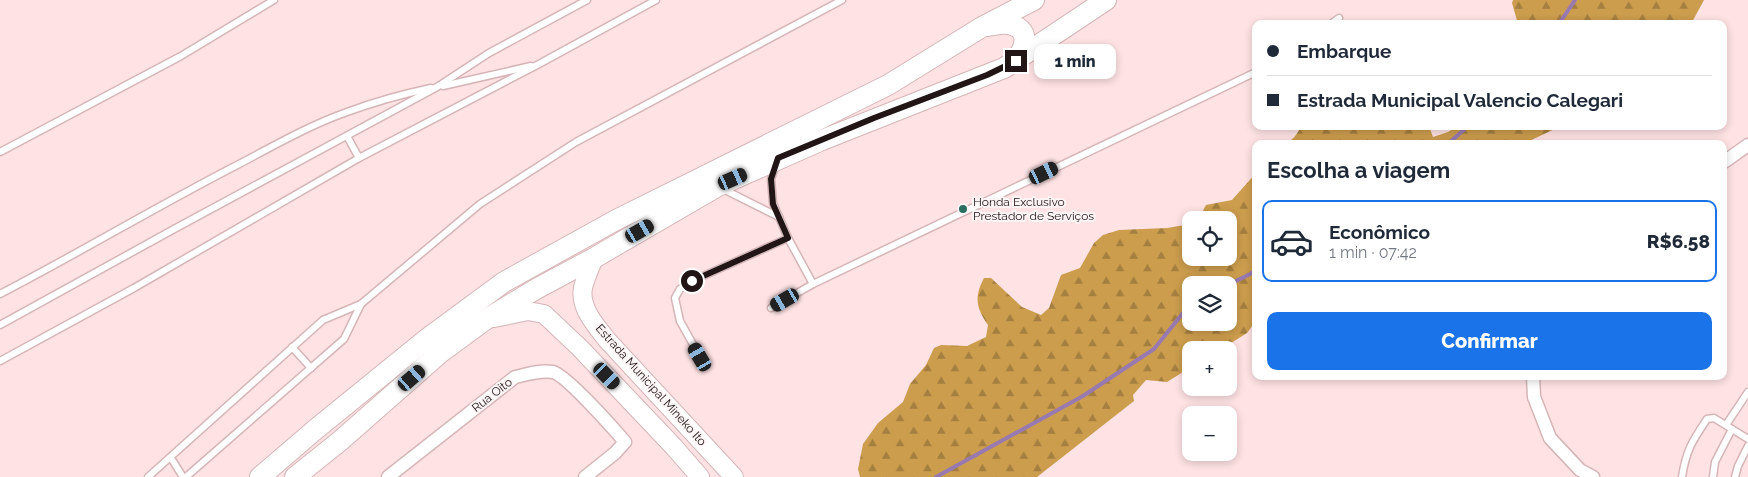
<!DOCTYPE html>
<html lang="pt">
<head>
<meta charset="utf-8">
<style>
  :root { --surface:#fff; --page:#f2f2f3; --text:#1f2937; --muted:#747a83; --line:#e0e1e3; --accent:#1a73e8 }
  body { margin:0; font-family:Raleway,sans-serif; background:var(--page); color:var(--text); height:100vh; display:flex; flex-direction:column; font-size:19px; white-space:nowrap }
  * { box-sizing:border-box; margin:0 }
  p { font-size:16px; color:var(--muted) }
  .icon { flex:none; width:28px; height:28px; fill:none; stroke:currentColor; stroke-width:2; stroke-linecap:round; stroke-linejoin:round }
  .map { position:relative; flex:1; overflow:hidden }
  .side { position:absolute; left:1252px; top:140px; width:475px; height:240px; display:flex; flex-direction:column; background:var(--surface); border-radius:10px; box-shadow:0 2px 8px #0003 }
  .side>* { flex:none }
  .top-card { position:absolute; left:1252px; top:20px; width:475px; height:110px; border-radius:10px; box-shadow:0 2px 8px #0003; display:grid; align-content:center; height:110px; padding:0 15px; background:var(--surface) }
  .controls { position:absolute; left:1182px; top:211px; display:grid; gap:10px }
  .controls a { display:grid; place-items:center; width:55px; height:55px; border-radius:10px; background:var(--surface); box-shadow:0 2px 8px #0003; font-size:25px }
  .end { position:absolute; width:22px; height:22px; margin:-11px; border:6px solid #211516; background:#fff; box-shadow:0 0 0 2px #fff }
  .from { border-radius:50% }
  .bubble { position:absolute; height:35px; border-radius:10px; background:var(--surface); box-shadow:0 2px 8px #0003; font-size:16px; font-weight:800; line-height:35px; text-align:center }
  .car { position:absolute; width:15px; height:30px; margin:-15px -8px; border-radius:6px; box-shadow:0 0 4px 1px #0007; background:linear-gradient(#222 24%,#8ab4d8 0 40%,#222 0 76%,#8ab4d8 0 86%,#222 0) }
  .top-card b { display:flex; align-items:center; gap:18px; height:48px; font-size:19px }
  .top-card b+b { border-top:1px solid var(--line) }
  .top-card i { width:12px; height:12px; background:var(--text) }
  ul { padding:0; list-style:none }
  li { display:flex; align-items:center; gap:15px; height:82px; margin:0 10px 8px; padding:0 5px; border:2px solid transparent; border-radius:10px }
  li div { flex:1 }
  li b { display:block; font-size:19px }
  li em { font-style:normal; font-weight:800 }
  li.selected { border-color:var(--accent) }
  li>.icon { width:45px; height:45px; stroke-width:1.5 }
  h2 { padding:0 15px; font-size:22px; line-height:60px }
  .primary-button { display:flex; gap:10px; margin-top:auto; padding:10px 15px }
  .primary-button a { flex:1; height:58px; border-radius:10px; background:var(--accent); color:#fff; font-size:20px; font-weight:800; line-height:58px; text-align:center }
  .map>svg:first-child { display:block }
  .forest { fill:url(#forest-firs); fill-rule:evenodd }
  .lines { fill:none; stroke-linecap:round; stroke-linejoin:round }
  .stream { stroke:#987ab0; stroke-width:4 }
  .lane-casing { stroke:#d6b5b7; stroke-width:9 }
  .street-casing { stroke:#d6b5b7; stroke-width:15 }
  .secondary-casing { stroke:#d6b5b7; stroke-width:20 }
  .primary-casing { stroke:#d6b5b7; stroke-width:22 }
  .lane { stroke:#fff; stroke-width:6 }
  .street { stroke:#fff; stroke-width:12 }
  .secondary { stroke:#fff; stroke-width:18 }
  .primary { stroke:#fff; stroke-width:20 }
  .route { stroke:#211516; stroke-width:6 }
  .poi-dot { fill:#296e61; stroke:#fcf5f6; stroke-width:2 }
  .labels { text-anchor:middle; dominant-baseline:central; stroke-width:4; stroke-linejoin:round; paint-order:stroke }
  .poi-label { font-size:12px; fill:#211516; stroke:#fcf5f6; text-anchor:start }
  .street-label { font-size:12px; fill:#211516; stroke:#fcf5f6 }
</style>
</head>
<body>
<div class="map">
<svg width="1748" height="477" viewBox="0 0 1748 477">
  <defs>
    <pattern id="forest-firs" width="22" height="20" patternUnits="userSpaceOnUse" patternTransform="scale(1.25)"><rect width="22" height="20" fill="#cc9d4d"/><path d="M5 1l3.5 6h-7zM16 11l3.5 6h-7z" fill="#a57f3f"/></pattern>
  </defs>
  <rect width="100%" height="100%" fill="#fee2e4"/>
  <g class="forest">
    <path d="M1513 0H1704L1691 24H1518L1512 3Z"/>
    <path d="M1301 126H1429L1433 137 1448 132 1458 126H1561L1523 144H1284C1293 140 1297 135 1301 126Z"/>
    <path d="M1256 173V321L1247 333 1220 350H1191V367L1167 382 1146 380 1133 395 1134 401 1037 477H860L858 469 863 444 878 423 903 402 910 384 926 365 934 348 941 345 967 346 986 337 988 325C976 308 974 297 984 278H991L1022 307 1041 315 1049 308 1061 275 1080 268 1094 243 1103 235 1119 230 1167 228 1191 224V258H1229V220H1198L1206 205 1232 200ZM1191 285H1229V322H1191Z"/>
  </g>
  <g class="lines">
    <g class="stream">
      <path d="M1559 24 1575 0"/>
      <path d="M1448 144 1468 126"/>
      <path d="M1228 285 1256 271"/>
      <path d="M936 477 1083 396 1154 349 1191 303"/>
    </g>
    <defs>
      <g id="lane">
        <path d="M1331 24 1339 18"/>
        <path d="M443 86 531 66"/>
        <path d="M347 136 359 158"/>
        <path d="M0 152 181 56 274 0"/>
        <path d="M776 164 771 179 773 203 788 238 813 284"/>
        <path d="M723 189 779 217"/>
        <path d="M0 294C81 252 159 205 241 163 275 145 310 125 347 112 374 102 403 94 431 88"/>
        <path d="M771 308 813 284 1256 72"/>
        <path d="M0 325 176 228 437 87 489 53 587 0"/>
        <path d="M292 347 311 368"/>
        <path d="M700 357 680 321 675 298 680 289 692 281 788 238"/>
        <path d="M0 361 134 288 359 158 539 64 656 0"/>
        <path d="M1726 425 1748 392"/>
        <path d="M171 458 183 477"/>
        <path d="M148 477 323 320 361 304 480 204 576 142 842 0"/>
        <path d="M186 477 344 339 361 304"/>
        <path d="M1682 477C1686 450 1693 440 1707 419L1714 418 1748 439"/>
        <path d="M1713 477 1715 462 1732 429"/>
        <path d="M1735 477 1738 466 1748 446"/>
      </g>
      <g id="street">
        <path d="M1724 162 1748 145"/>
        <path d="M1533 376 1534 397 1550 438 1580 470 1593 477"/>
        <path d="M388 477 515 377C528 374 540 370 553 372 566 375 614 429 625 442L615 453 585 477"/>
      </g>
      <g id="secondary">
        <path d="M594 258C590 268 585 278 583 288 579 308 597 327 608 341L734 477"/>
        <path d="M494 318 528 311 544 314 580 348 674 447 700 477"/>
      </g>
      <g id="primary">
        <path d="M987 26C994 25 1001 23 1008 24 1031 28 1027 48 1014 61"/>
        <path d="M260 477 316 429 428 338 504 282 616 220 888 85 982 27 1034 0"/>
        <path d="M295 477 340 441 440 353 485 320 536 289 594 258 718 186 822 140 1004 68 1106 0"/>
      </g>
    </defs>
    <use href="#lane" class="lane-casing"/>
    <use href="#street" class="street-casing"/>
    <use href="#secondary" class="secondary-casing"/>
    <use href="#primary" class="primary-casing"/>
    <use href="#lane" class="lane"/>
    <use href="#street" class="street"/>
    <use href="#secondary" class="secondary"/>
    <use href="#primary" class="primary"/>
  </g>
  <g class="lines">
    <path class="route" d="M692 281 788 238 773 204 771 179 778 158 874 118 987 75 1016 61"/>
  </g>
  <circle class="poi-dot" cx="963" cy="209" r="5"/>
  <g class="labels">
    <g class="poi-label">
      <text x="973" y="202">Honda Exclusivo<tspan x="973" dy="14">Prestador de Serviços</tspan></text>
    </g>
    <g class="street-label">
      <text transform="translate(651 385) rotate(48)">Estrada Municipal Mineko Ito</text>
      <text transform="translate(492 395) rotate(-38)">Rua Oito</text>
    </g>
  </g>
</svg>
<div class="controls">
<a><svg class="icon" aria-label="locate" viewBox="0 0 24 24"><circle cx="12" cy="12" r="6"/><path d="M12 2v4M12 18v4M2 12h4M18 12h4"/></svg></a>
<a><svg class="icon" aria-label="layers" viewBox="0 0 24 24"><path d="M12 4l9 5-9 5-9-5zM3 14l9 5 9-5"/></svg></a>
<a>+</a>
<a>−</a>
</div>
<i class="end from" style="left:692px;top:281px"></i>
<i class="end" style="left:1016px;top:61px"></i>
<div class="bubble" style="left:1034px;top:44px;width:82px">1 min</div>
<i class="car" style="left:1044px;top:173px;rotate:64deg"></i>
<i class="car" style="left:733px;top:179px;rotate:66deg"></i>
<i class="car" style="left:640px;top:231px;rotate:60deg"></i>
<i class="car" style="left:785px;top:300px;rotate:240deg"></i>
<i class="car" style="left:700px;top:357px;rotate:330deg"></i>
<i class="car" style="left:607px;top:376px;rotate:136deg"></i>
<i class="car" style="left:412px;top:378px;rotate:49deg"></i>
<div class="top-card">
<b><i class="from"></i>Embarque</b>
<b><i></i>Estrada Municipal Valencio Calegari</b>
</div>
<section class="side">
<h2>Escolha a viagem</h2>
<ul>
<li class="selected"><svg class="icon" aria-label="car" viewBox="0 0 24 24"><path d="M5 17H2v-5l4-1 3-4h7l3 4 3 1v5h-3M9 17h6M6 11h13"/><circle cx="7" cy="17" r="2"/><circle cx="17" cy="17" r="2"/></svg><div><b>Econômico</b><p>1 min · 07:42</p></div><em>R$6.58</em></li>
</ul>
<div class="primary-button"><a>Confirmar</a></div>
</section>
</div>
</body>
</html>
